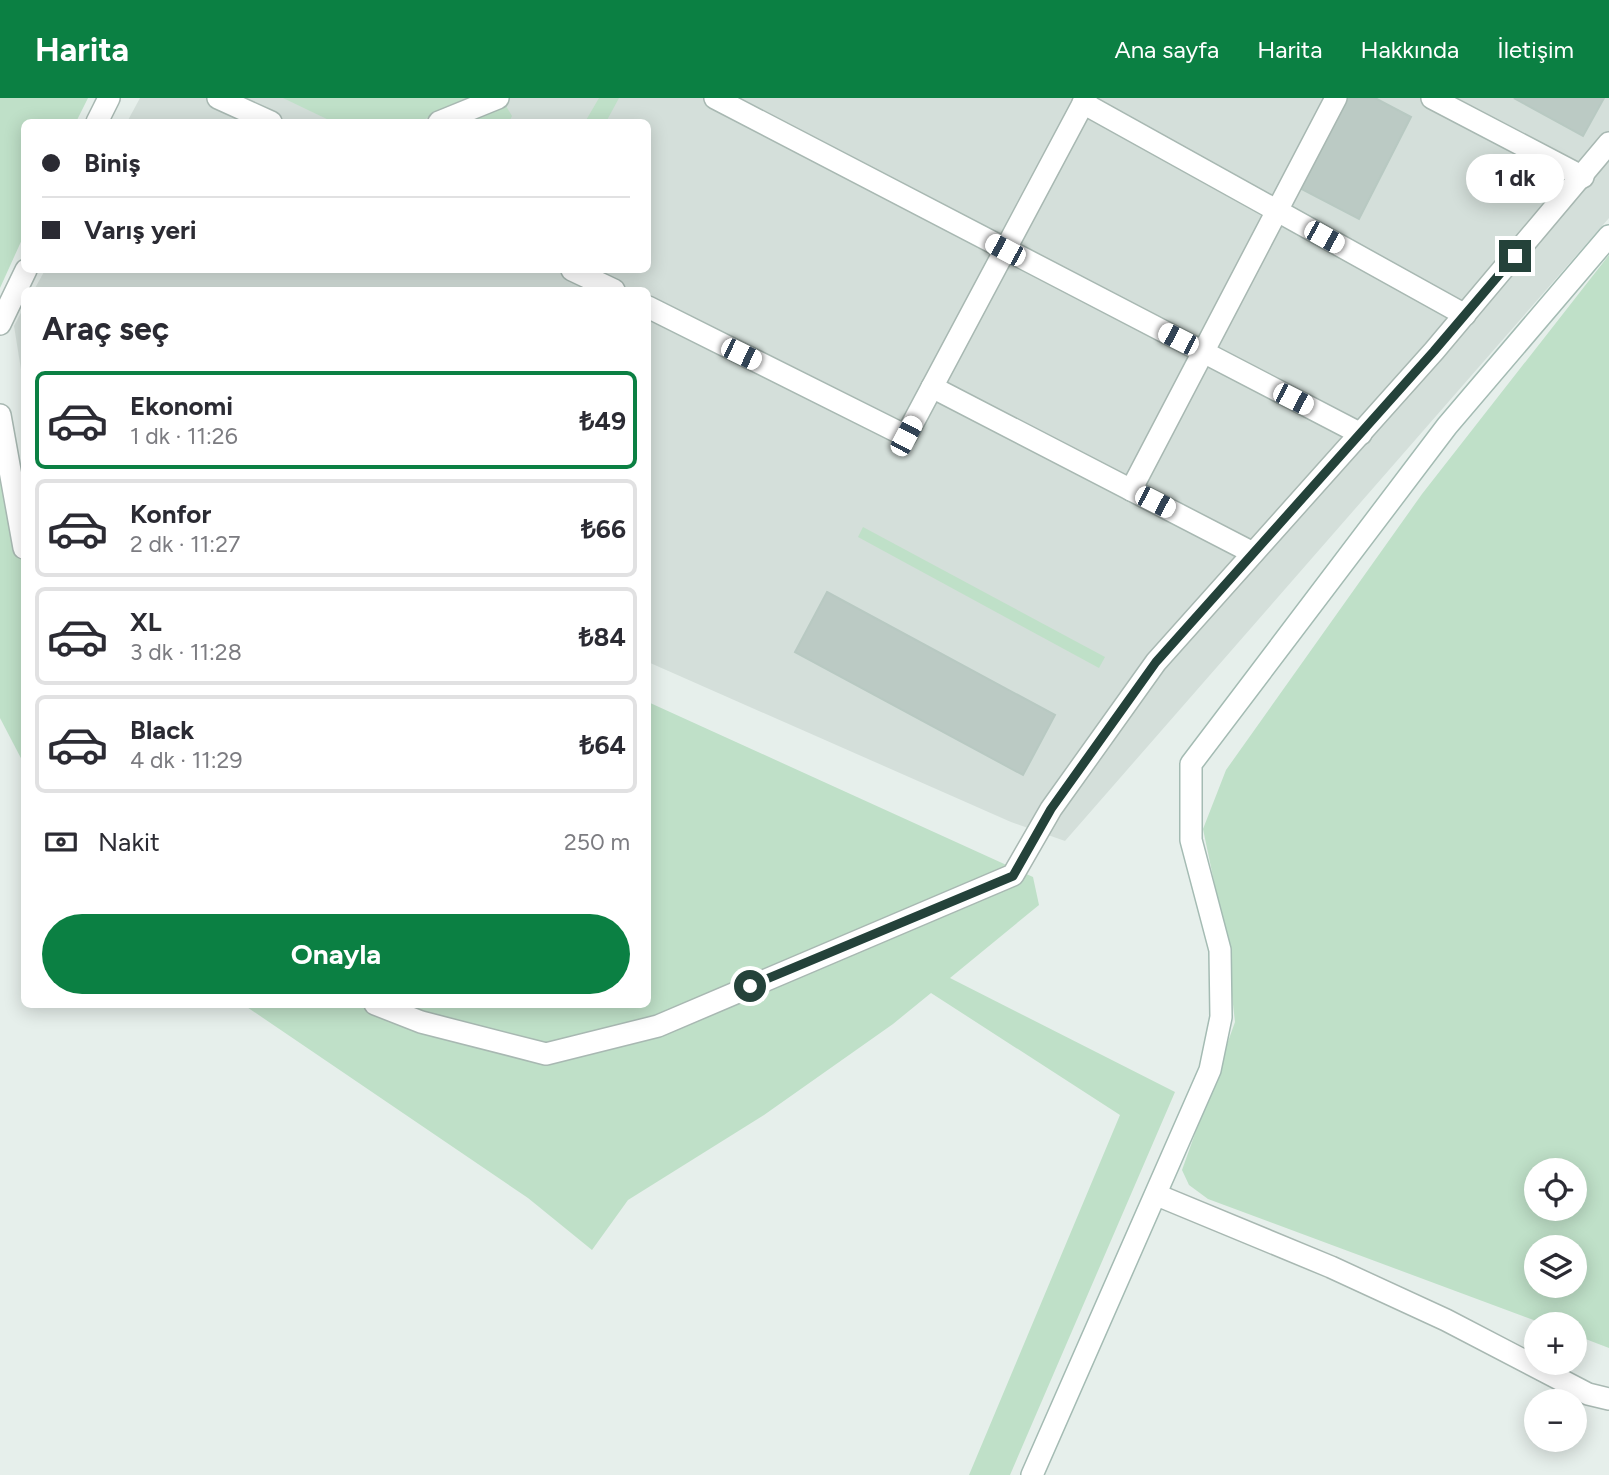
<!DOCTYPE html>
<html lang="tr">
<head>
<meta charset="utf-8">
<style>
  :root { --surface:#fff; --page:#f7f7f7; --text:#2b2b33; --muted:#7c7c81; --line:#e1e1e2; --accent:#0b8043 }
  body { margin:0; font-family:Figtree,sans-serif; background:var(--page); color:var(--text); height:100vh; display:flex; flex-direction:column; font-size:26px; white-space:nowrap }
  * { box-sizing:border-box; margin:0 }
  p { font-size:23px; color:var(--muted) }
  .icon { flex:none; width:38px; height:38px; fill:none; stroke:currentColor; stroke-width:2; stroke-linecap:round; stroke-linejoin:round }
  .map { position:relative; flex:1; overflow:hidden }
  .details { position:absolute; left:21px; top:189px; width:630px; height:721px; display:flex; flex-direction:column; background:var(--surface); border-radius:10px; box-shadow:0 4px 18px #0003 }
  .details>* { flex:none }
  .guide { position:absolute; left:21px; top:21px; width:630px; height:154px; border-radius:10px; box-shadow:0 4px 18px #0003; display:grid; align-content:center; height:154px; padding:0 21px; background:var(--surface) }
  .fabs { position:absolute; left:1524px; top:1060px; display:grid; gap:14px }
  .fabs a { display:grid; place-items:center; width:63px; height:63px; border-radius:50%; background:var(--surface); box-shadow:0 4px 18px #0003; font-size:35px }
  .end { position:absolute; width:32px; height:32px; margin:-16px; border:9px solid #24423a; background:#fff; box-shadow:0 0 0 4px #fff }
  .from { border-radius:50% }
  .bubble { position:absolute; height:49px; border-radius:24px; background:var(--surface); box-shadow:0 4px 18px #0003; font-size:23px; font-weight:700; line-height:49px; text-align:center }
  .car { position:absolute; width:21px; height:42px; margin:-21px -10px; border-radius:9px; box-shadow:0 0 5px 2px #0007; background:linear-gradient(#fff 24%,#345 0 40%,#fff 0 76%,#345 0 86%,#fff 0) }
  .guide b { display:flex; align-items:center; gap:24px; height:66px; font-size:26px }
  .guide b+b { border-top:2px solid var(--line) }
  .guide i { width:18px; height:18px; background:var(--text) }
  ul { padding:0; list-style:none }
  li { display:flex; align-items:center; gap:21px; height:98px; margin:0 14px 10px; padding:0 7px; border:4px solid var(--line); border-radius:10px }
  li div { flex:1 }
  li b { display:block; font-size:26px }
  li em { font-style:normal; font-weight:700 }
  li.active { border-color:var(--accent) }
  li>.icon { width:63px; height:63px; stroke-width:1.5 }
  h2 { padding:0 21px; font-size:32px; line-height:84px }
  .pay { display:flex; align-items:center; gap:18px; height:77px; padding:0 21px; font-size:26px }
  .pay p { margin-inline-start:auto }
  .cta { display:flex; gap:14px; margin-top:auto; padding:14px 21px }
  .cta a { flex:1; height:80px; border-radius:42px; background:var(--accent); color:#fff; font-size:28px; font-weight:700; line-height:80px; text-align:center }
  header { display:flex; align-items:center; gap:42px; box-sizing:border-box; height:98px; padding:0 35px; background:var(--accent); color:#fff }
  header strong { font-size:33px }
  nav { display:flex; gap:38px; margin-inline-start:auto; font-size:24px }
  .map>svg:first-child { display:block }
  .built { fill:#d4dfda }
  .green { fill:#bfe0c8; fill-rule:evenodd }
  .building { fill:#bbcac4; stroke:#b8c9c2; stroke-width:2 }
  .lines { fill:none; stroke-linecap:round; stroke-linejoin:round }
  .street-casing { stroke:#a8b8b2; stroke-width:24 }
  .secondary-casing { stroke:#a4bbb3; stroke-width:24 }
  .street { stroke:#fff; stroke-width:21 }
  .secondary { stroke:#fff; stroke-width:21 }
  .route { stroke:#24423a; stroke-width:9 }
</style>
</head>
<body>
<header>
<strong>Harita</strong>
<nav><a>Ana sayfa</a><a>Harita</a><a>Hakkında</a><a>İletişim</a></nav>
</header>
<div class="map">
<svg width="1609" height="1377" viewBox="0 0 1609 1377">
  <rect width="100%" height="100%" fill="#e6efeb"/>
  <g class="built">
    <path d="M140 0H1609V120L1065 743 1011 724 648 564V192H34L45 172H648V24H127Z"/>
    <path d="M24 209V290L14 228Z"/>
  </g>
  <g class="green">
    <path d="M0 0H88L76 24H24V137L0 190Z"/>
    <path d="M283 0H474L418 24H333Z"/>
    <path d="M599 0H619L606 24H585Z"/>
    <path d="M506 8 512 18 509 24H467Z"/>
    <path d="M1609 157V1250L1575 1237V1227H1547L1208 1101 1189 1087 1182 1072 1235 924 1225 836 1203 731 1226 672 1422 396ZM1536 1073H1575V1111H1536ZM1536 1150H1575V1188H1536Z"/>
    <path d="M0 334 24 407V666L0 620Z"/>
    <path d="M863 429 1105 559 1099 570 858 439Z"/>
    <path d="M648 604 1033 779 1039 807 950 880 1175 994 1010 1377H969L1120 1017 931 895 893 926 764 1017 628 1102 592 1152 528 1100 244 907 648 906Z"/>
  </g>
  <g class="building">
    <path d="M1342 0H1375L1411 19 1359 121 1296 88Z"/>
    <path d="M1514 0H1604L1583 38Z"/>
    <path d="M827 494 1055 617 1023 677 795 554Z"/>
  </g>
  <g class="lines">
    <defs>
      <g id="street">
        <path d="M218 0 271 24"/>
        <path d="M715 0 1361 336"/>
        <path d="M1432 0 1583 79"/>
        <path d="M1083 5 1465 217"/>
        <path d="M97 24 109 0"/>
        <path d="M439 24 498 0"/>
        <path d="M572 172 614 192"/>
        <path d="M648 209 906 338 1086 0"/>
        <path d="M0 226 26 172"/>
        <path d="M932 289 1253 455"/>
        <path d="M0 317 24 450"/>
        <path d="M1131 392 1336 0"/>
        <path d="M375 906 421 924 546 956 658 928 1013 777 1051 711 1156 564 1434 253 1609 45"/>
        <path d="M1157 1097 1331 1169 1446 1222 1588 1296 1609 1301"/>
      </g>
      <path id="secondary" d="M1032 1377 1210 972 1221 919 1220 852 1191 742V666L1447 328 1609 138"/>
    </defs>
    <use href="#street" class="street-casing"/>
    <use href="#secondary" class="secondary-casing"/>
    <use href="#street" class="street"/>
    <use href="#secondary" class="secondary"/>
  </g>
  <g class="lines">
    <path class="route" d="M750 888 1013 778 1051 711 1156 564 1434 253 1515 158"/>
  </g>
</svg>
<div class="fabs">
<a><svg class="icon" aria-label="locate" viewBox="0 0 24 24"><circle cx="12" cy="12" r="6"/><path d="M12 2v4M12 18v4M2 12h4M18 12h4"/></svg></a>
<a><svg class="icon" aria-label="layers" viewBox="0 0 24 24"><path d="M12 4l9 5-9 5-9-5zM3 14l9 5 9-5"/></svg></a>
<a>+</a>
<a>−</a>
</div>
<i class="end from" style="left:750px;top:888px"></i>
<i class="end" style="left:1515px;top:158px"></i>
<div class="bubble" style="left:1466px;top:56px;width:98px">1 dk</div>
<i class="car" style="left:1324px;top:139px;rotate:119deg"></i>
<i class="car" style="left:1005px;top:152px;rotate:298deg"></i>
<i class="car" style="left:1178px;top:241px;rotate:297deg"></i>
<i class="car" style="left:741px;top:256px;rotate:116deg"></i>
<i class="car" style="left:1293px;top:301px;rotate:117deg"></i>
<i class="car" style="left:906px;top:338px;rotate:28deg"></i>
<i class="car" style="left:1155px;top:404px;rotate:117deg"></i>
<div class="guide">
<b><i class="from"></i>Biniş</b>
<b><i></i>Varış yeri</b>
</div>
<section class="details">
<h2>Araç seç</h2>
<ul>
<li class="active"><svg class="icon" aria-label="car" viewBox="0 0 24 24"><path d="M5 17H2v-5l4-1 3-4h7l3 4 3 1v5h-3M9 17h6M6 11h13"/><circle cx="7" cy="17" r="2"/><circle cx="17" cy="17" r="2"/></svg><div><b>Ekonomi</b><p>1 dk · 11:26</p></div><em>₺49</em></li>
<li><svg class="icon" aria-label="car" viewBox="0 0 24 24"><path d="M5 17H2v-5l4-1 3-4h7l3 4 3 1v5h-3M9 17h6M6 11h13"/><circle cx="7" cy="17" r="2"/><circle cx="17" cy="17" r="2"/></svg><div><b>Konfor</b><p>2 dk · 11:27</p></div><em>₺66</em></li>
<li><svg class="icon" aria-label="car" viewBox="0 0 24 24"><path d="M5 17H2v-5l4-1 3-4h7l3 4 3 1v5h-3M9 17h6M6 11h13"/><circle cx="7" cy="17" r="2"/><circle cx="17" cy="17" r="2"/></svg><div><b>XL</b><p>3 dk · 11:28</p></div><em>₺84</em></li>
<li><svg class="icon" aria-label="car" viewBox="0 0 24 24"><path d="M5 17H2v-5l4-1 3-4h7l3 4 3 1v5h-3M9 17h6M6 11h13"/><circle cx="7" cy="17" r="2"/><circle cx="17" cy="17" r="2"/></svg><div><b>Black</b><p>4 dk · 11:29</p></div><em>₺64</em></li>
</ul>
<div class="pay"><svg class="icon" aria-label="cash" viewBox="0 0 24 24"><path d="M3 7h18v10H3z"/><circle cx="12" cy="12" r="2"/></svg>Nakit<p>250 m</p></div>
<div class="cta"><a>Onayla</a></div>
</section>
</div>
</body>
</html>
